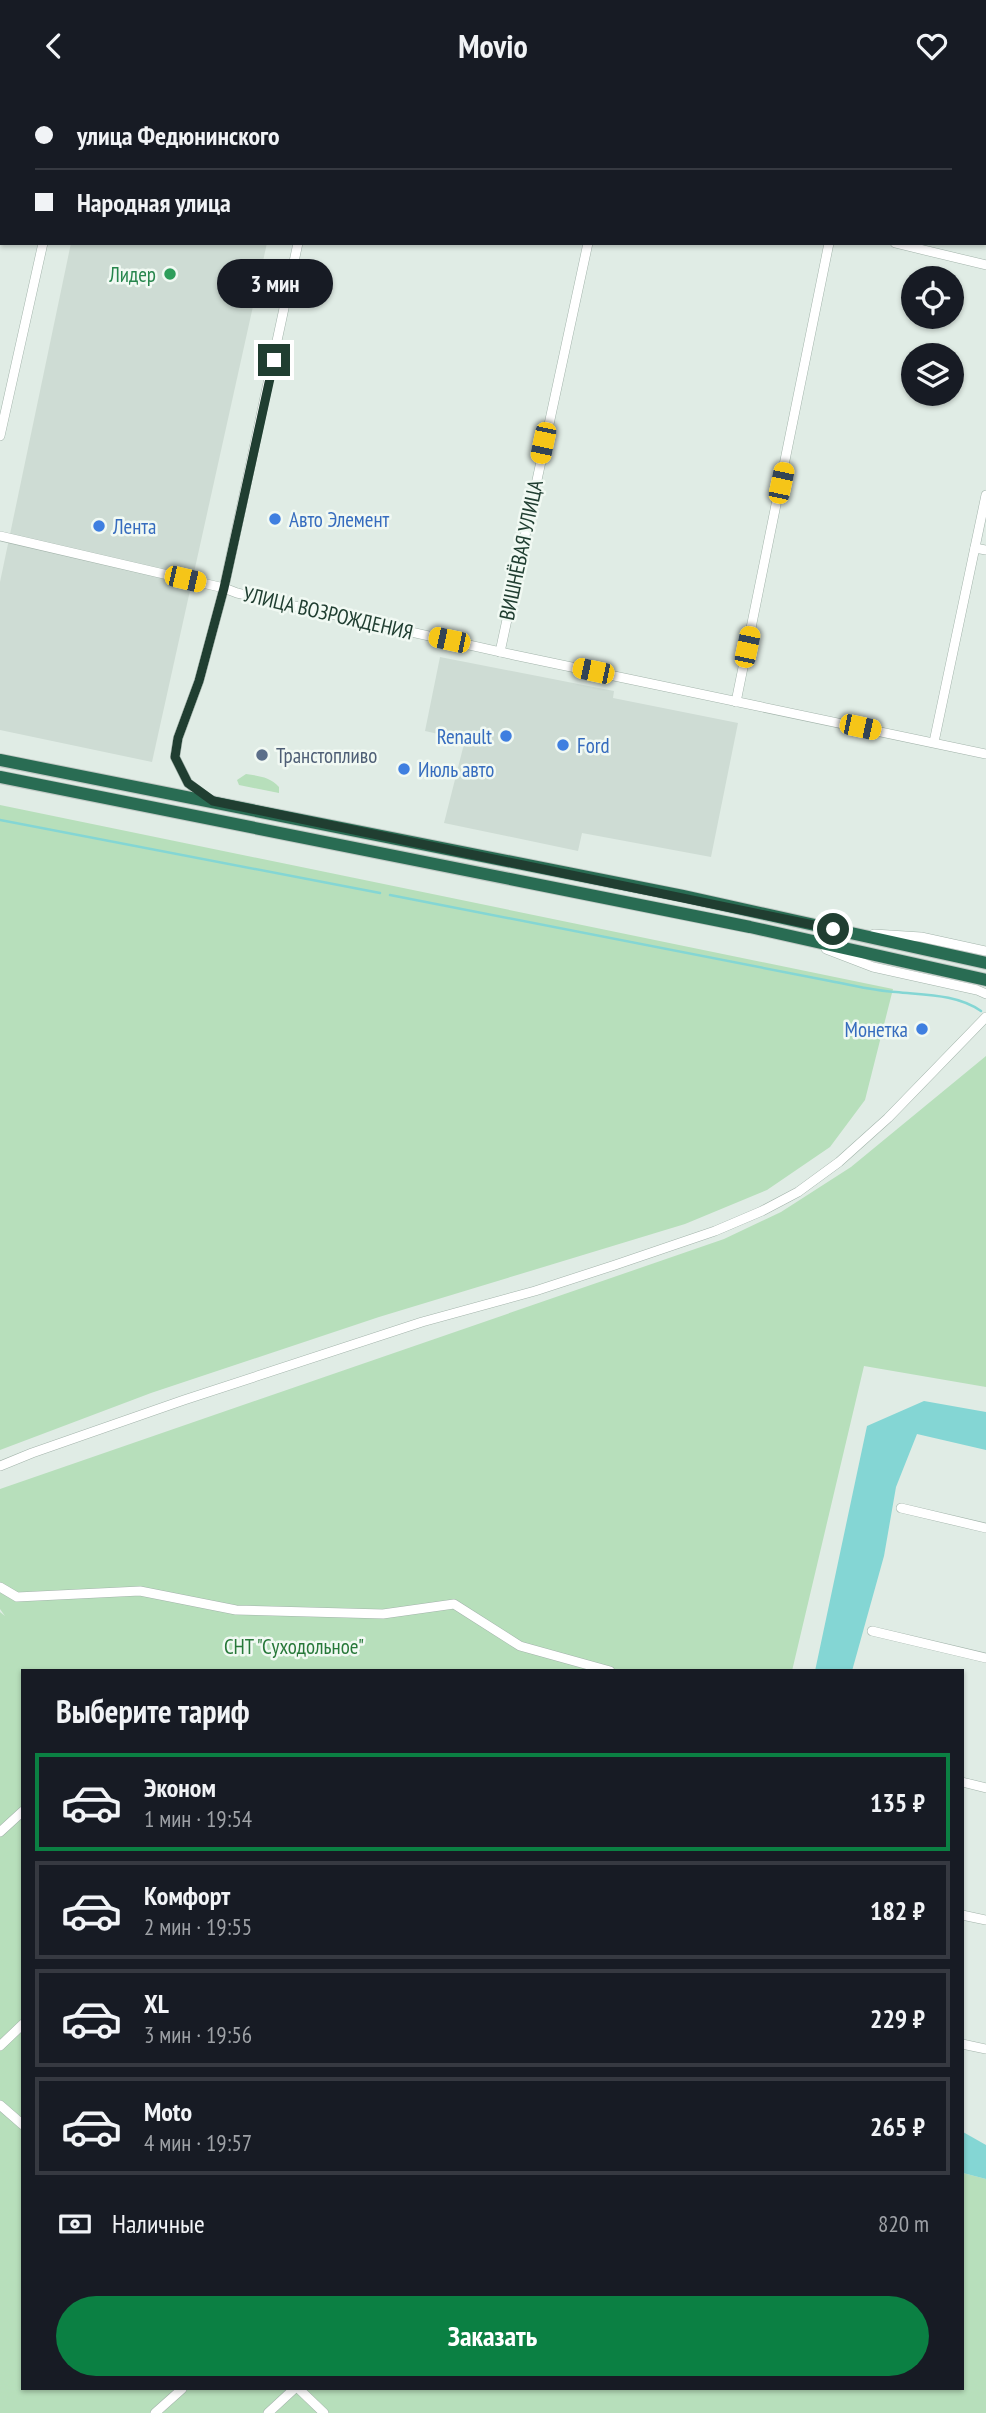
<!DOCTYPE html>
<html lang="ru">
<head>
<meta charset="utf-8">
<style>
  :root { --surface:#171b24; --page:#242831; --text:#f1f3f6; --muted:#9ea1a6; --line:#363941; --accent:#0b8043 }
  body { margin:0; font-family:"PT Sans Narrow",sans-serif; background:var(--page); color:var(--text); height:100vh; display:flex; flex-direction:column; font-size:26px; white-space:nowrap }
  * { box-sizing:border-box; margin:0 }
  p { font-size:23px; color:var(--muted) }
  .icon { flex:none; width:38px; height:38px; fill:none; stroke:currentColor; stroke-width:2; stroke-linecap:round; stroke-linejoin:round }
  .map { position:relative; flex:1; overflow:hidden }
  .details { position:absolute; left:21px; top:1578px; width:943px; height:721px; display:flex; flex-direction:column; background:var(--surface); border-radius:0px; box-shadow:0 2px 5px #0004 }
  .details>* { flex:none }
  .banner { position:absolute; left:0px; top:0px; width:987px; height:154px; box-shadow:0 2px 5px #0004; display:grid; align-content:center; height:154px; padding:0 35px; background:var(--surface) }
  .fabs { position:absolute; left:901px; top:175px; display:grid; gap:14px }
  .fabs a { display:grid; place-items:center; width:63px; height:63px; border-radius:50%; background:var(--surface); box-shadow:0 2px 5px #0004; font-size:35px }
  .end { position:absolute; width:32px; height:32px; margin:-16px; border:9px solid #203e31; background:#fff; box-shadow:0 0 0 4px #fff }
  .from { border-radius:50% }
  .bubble { position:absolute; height:49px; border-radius:24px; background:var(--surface); box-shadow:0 2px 5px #0004; font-size:23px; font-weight:700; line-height:49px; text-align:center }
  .car { position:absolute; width:21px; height:42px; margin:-21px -10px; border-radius:9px; box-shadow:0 0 5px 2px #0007; background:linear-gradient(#f5c518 24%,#345 0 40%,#f5c518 0 76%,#345 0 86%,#f5c518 0) }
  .banner b { display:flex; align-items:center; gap:24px; height:66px; font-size:26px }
  .banner b+b { border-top:2px solid var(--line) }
  .banner i { width:18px; height:18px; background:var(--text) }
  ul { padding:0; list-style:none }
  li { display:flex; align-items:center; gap:21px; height:98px; margin:0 14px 10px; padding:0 21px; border:4px solid var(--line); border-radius:0px }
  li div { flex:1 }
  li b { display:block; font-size:26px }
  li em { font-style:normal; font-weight:700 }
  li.active { border-color:var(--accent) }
  li>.icon { width:63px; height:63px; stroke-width:1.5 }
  h2 { padding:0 35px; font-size:32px; line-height:84px }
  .pay { display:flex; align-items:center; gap:18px; height:77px; padding:0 35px; font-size:26px }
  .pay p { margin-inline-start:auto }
  .cta { display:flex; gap:14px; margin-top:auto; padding:14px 35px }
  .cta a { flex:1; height:80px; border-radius:42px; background:var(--accent); color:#fff; font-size:28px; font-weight:700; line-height:80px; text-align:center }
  header { display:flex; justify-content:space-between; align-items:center; height:91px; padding:0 35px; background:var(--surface); font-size:32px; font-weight:700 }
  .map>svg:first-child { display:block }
  .built { fill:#cedcd4 }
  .green { fill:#b7dfbb }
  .water { fill:#84d6d4 }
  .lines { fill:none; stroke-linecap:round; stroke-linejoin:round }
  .stream { stroke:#84d6d4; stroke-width:2.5 }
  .minor-casing { stroke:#a3b4ab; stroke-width:10 }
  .highway-casing { stroke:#c1c9c5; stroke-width:14 }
  .minor { stroke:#fff; stroke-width:9 }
  .highway { stroke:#296c53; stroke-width:12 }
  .route { stroke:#203e31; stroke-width:9 }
  .leisure-dot { fill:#2e9e5b; stroke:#f1f9f3; stroke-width:2.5 }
  .shop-dot { fill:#3f7fe0; stroke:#f1f9f3; stroke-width:2.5 }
  .service-dot { fill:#5c6f8a; stroke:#f1f9f3; stroke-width:2.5 }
  .labels { text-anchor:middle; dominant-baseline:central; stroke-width:5; stroke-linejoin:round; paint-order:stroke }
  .leisure-label { font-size:21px; fill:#27864d; stroke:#f1f9f3; text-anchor:end }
  .shop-label { font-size:21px; fill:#366cbe; stroke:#f1f9f3; text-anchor:start }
  .street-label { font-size:21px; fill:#203e31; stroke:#f1f9f3 }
  .service-label { font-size:21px; fill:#4e5e75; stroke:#f1f9f3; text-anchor:start }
  .park-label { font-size:21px; fill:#277839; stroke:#f1f9f3 }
</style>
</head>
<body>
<header><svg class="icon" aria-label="back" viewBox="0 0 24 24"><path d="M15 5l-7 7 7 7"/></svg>Movio<svg class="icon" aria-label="heart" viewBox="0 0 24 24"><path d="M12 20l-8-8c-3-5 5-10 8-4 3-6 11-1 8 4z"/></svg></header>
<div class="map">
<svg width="986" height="2322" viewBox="0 0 986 2322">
  <rect width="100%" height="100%" fill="#e0ece5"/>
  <g class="built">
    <path d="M71 152H267L152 671 0 639V491Z"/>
    <path d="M440 566 614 600 613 607 738 632 711 766 582 742 578 760 444 732 465 649 425 640Z"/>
  </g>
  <g class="green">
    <path d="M625 0H986V8L985 2H624Z"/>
    <path d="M246 683C259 685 270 686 279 696V702L239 694 237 689Z"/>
    <path d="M0 714 893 898 865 1009 830 1056 767 1099 685 1133 379 1226 151 1302 0 1359Z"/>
    <path d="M986 965V1296L864 1275 792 1580H23V2298H962L963 2082 986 2088V2322H0V1521L5 1525 0 1518V1398L724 1148 781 1121 851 1076Z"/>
  </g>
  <g class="water">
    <path d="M924 1310 986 1321V1359L917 1343 896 1396 884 1465 852 1580H815L867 1335Z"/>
    <path d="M963 2041 986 2054V2088L963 2082Z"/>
  </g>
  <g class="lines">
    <g class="stream">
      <path d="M758 2 759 0"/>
      <path d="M0 729 380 802"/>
      <path d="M390 804 830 890C852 894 874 900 896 901 924 904 957 903 981 920"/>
    </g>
    <defs>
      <g id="minor">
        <path d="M76 2V0"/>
        <path d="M331 2 332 0"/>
        <path d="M620 2V0"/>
        <path d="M985 12 986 11"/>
        <path d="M985 119H986"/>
        <path d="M895 152 986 174"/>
        <path d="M0 345 43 152"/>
        <path d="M0 445 224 497 237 502 514 564 986 663"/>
        <path d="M975 457 986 459"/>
        <path d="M500 561 588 152"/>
        <path d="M736 611 829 152"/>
        <path d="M934 651 986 404"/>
        <path d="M210 709 188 692 175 666 178 647 199 590 224 497 298 152"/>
        <path d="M874 843 921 846 986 860"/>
        <path d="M826 858 873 876 977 899 986 903"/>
        <path d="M0 1375 32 1362 184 1309 422 1231 535 1200 615 1174 715 1140 762 1120 798 1101 839 1071 888 1027 986 926"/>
        <path d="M901 1417 986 1437"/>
        <path d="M0 1496 17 1506 140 1500 236 1519 383 1523 454 1513 520 1555 610 1580"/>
        <path d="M872 1540 986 1567"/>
        <path d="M962 1691 986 1697"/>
        <path d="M0 1741 23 1720"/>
        <path d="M962 1824 986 1829"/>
        <path d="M962 1953 986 1958"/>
        <path d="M0 1955 23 1933"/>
        <path d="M0 2014 23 2034"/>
        <path d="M299 2298 324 2322"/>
        <path d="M155 2322 182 2298"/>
        <path d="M268 2322 294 2298"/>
      </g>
      <g id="highway">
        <path d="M0 669 683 805 986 872"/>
        <path d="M0 686 750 836 986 889"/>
      </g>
    </defs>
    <use href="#minor" class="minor-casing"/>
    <use href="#highway" class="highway-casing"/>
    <use href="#minor" class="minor"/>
    <use href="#highway" class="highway"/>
  </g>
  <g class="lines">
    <path class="route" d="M274 269 224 497 199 590 178 647 175 666 188 692 213 710 833 838"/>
  </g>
  <circle class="leisure-dot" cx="170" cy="183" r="7"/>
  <g class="shop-dot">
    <circle cx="275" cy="428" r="7"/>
    <circle cx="99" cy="435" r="7"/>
    <circle cx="506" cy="645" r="7"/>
    <circle cx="563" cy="654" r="7"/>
    <circle cx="404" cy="678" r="7"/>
    <circle cx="922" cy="938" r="7"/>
  </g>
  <circle class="service-dot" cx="262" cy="664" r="7"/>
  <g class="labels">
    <g class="leisure-label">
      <text x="156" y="183">Лидер</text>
    </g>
    <g class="shop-label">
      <text x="289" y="428">Авто Элемент</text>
      <text x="113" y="435">Лента</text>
      <text x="492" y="645" text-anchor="end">Renault</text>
      <text x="577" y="654">Ford</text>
      <text x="418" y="678">Июль авто</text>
      <text x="908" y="938" text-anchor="end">Монетка</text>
    </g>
    <g class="street-label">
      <text transform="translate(521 459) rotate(-78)">ВИШНЁВАЯ УЛИЦА</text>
      <text transform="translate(328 522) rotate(13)">УЛИЦА ВОЗРОЖДЕНИЯ</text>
    </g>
    <g class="service-label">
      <text x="276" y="664">Транстопливо</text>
    </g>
    <g class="park-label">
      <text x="294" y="1555">СНТ "Суходольное"</text>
    </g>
  </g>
</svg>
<div class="fabs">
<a><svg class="icon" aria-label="locate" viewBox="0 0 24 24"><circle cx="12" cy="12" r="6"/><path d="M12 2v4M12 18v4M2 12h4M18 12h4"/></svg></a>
<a><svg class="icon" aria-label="layers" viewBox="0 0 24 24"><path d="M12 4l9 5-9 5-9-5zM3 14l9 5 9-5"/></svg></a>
</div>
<i class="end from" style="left:833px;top:838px"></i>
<i class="end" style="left:274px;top:269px"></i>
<div class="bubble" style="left:217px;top:168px;width:116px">3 мин</div>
<i class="car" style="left:543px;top:352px;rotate:192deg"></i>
<i class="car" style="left:781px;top:392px;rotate:12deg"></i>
<i class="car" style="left:185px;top:488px;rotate:103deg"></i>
<i class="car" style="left:449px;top:549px;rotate:282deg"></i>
<i class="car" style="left:747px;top:556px;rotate:12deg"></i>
<i class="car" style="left:593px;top:580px;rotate:282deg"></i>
<i class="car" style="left:860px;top:636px;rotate:102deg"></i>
<div class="banner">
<b><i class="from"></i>улица Федюнинского</b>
<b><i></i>Народная улица</b>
</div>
<section class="details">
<h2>Выберите тариф</h2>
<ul>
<li class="active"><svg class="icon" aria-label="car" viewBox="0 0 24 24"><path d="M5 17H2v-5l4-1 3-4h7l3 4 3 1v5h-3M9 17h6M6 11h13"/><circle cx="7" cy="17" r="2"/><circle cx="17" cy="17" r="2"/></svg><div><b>Эконом</b><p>1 мин · 19:54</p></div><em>135 ₽</em></li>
<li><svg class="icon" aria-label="car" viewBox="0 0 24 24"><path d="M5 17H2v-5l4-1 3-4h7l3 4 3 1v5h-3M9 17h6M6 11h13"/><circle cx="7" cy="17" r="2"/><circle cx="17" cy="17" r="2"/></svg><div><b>Комфорт</b><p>2 мин · 19:55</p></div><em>182 ₽</em></li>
<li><svg class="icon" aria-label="car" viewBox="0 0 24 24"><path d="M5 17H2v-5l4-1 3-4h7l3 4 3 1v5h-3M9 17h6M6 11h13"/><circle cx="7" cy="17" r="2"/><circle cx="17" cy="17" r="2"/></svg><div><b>XL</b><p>3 мин · 19:56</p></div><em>229 ₽</em></li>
<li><svg class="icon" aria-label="car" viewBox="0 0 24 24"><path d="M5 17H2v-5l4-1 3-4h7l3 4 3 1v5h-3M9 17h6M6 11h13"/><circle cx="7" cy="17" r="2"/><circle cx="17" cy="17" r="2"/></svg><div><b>Moto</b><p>4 мин · 19:57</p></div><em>265 ₽</em></li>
</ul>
<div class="pay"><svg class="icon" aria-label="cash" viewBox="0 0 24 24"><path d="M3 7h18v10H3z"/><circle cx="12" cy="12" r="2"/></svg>Наличные<p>820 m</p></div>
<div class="cta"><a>Заказать</a></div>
</section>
</div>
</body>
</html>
